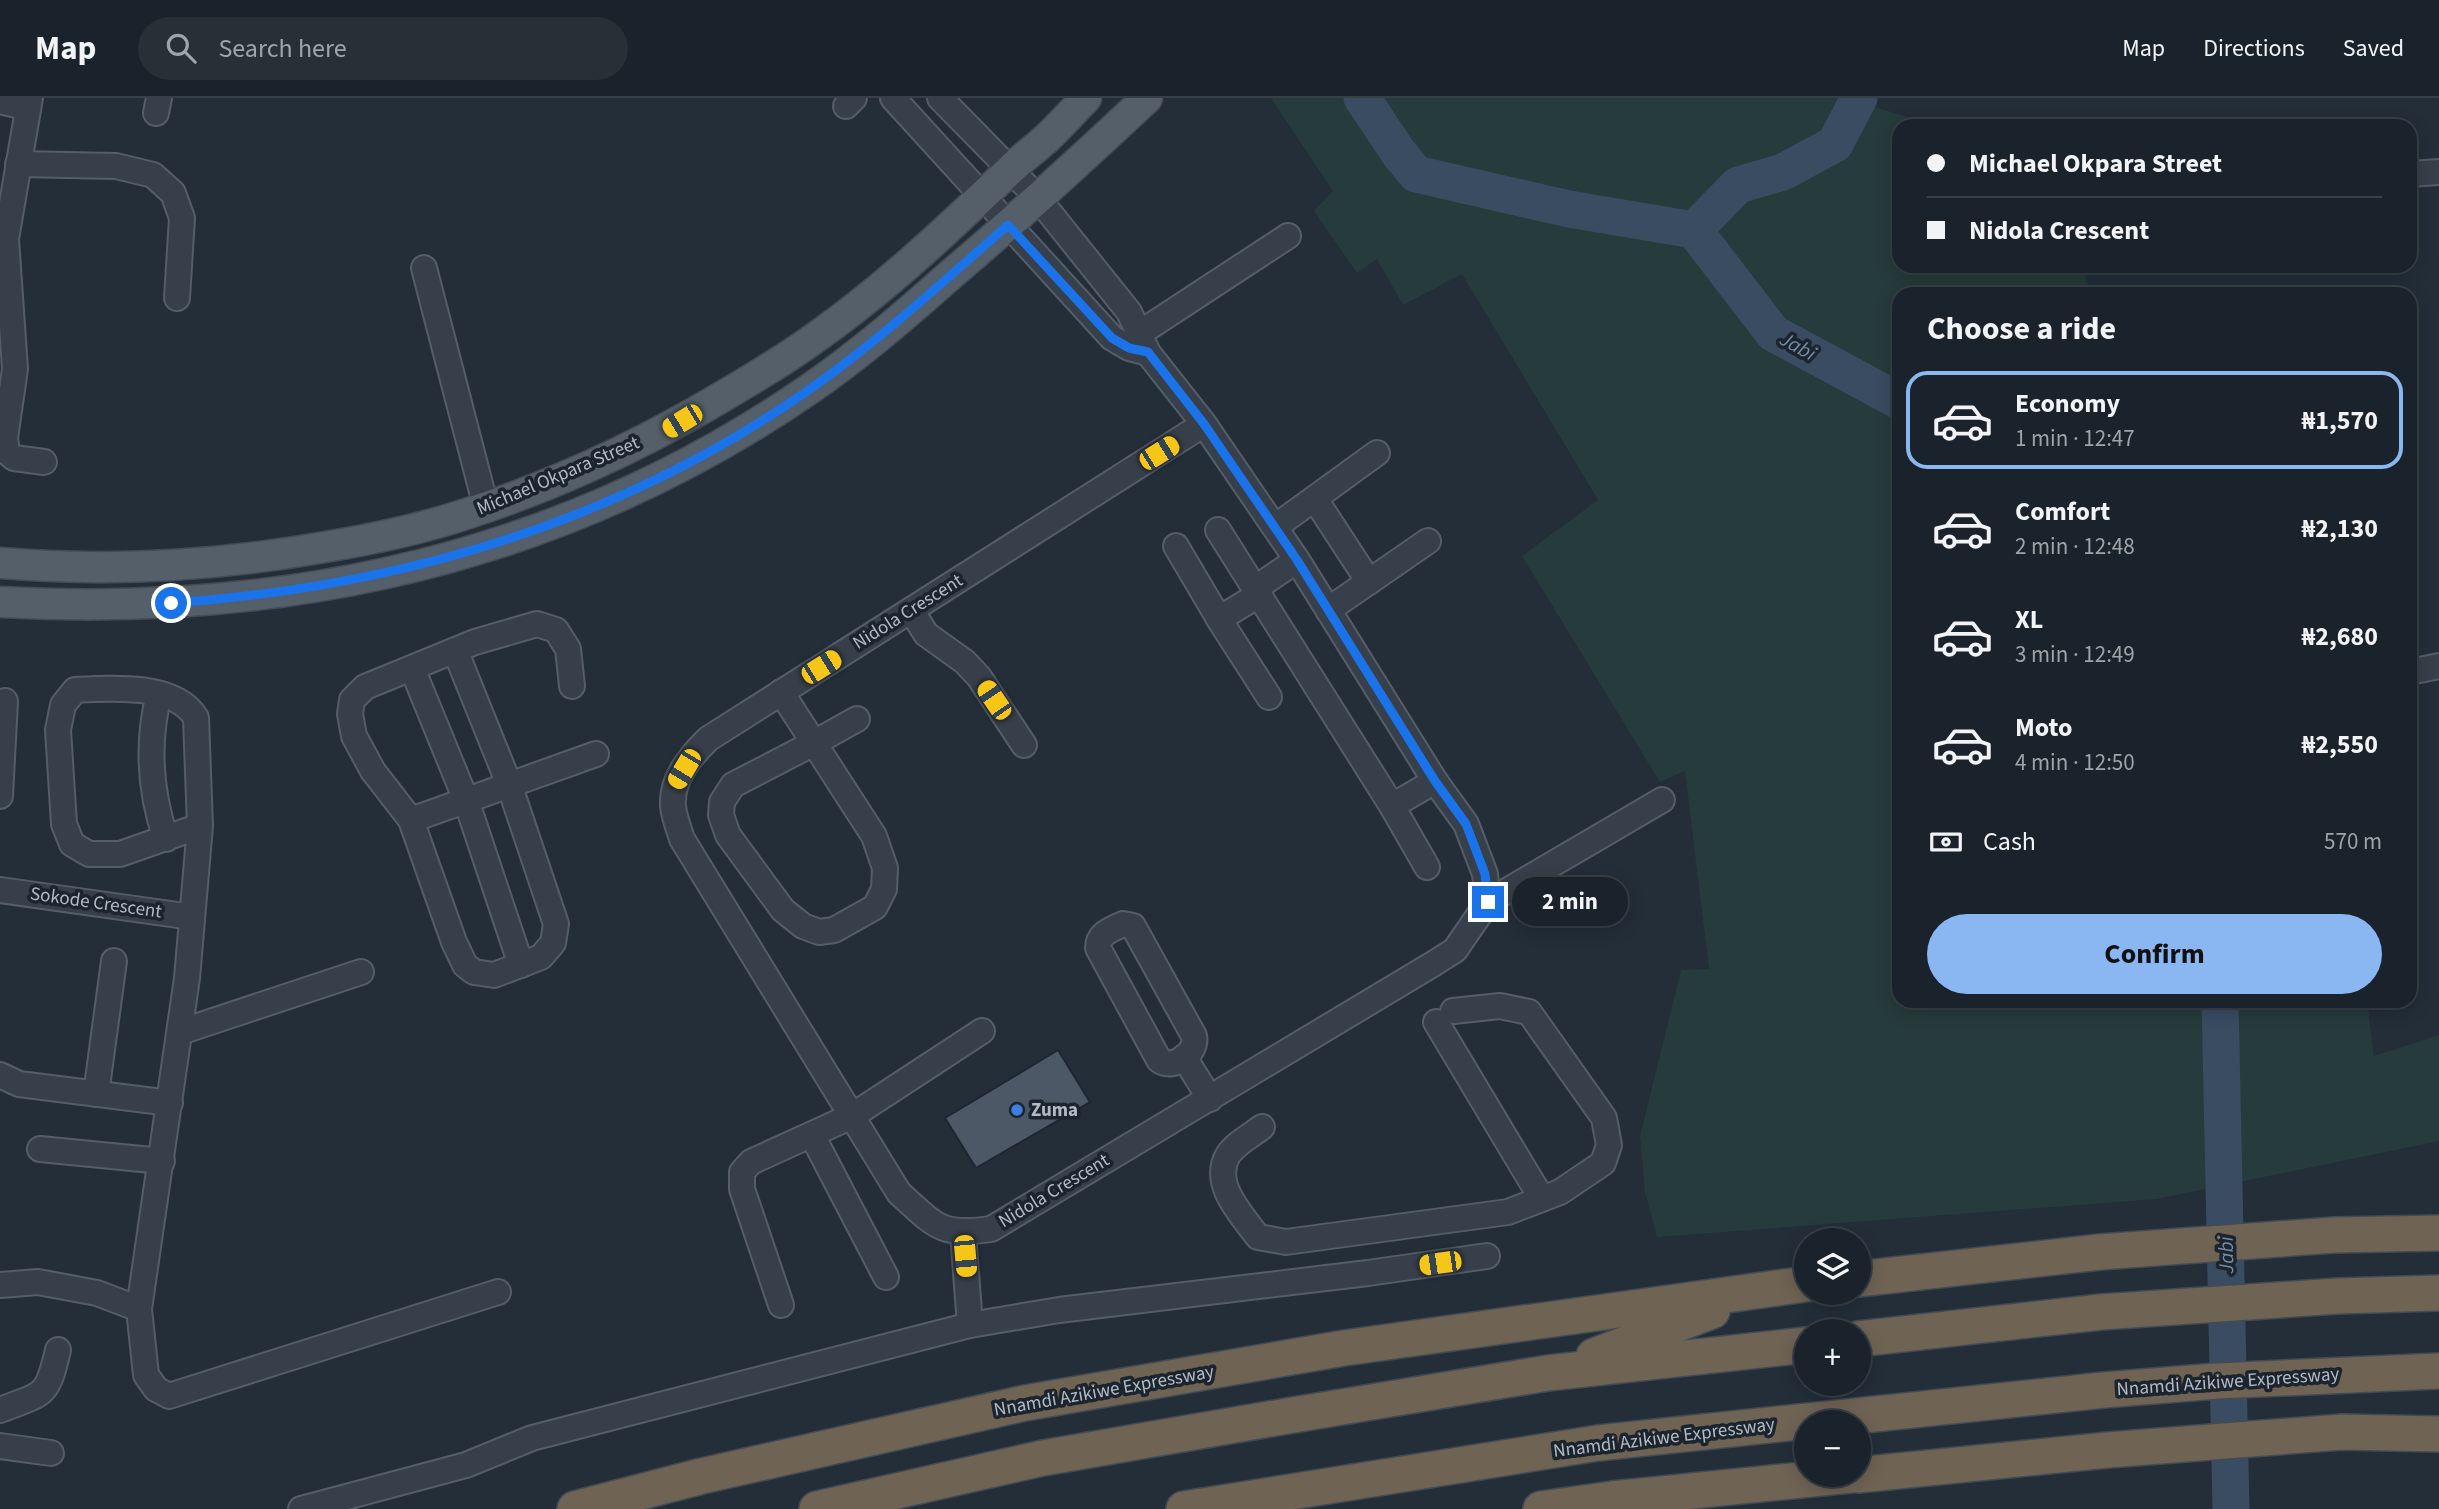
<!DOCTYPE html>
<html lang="en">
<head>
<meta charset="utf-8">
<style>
  :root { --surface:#1a222b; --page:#272f37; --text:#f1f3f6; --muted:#9fa4a9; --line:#383f47; --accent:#8ab7f2 }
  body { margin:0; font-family:"Source Sans 3",sans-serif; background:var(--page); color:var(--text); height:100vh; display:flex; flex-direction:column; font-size:26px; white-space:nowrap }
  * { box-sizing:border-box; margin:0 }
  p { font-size:23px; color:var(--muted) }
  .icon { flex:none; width:38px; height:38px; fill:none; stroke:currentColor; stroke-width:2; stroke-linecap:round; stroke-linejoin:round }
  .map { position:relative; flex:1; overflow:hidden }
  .side { position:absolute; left:1892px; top:189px; width:525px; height:721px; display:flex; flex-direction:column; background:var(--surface); border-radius:21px; box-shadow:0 4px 18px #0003,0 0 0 2px var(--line) }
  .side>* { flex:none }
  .banner { position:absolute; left:1892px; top:21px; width:525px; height:154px; border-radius:21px; box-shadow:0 4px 18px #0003,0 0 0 2px var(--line); display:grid; align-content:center; height:154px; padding:0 35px; background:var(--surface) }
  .buttons { position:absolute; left:1794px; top:1130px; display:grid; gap:14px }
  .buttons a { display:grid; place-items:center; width:77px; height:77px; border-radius:50%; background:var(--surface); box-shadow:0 4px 18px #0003,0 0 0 2px var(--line); font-size:35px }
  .end { position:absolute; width:32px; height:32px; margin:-16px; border:9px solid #1a73e8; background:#fff; box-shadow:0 0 0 4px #fff }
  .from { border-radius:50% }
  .bubble { position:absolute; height:49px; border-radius:24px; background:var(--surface); box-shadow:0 4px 18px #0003,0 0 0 2px var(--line); font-size:23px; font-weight:700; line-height:49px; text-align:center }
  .car { position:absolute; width:21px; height:42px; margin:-21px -10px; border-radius:9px; box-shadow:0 0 5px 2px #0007; background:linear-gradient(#f5c518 24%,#345 0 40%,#f5c518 0 76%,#345 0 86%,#f5c518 0) }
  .banner b { display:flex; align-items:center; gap:24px; height:66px; font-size:26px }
  .banner b+b { border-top:2px solid var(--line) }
  .banner i { width:18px; height:18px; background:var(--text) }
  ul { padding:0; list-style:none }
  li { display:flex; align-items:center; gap:21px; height:98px; margin:0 14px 10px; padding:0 21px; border:4px solid transparent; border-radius:21px }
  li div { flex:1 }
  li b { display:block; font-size:26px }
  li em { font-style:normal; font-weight:700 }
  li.selected { border-color:var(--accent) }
  li>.icon { width:63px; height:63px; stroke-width:1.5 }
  h2 { padding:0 35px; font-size:32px; line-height:84px }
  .pay { display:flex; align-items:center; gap:18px; height:77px; padding:0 35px; font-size:26px }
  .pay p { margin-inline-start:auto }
  .action { display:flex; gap:14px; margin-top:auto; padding:14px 35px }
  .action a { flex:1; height:80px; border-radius:42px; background:var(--accent); color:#111; font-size:28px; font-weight:700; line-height:80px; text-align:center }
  header { display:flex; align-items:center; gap:42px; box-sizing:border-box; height:98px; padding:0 35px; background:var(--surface); border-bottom:2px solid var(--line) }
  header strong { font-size:33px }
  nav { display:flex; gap:38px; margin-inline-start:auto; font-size:24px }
  .search { width:490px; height:63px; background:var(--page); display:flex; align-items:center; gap:18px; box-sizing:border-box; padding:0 24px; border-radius:38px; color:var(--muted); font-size:26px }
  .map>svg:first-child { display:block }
  .green { fill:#263b3b }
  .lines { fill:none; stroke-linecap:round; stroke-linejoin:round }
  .river { stroke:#394c62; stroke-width:37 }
  .building { fill:#4c5865; stroke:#1e2630; stroke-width:2 }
  .minor-casing { stroke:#555d68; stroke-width:28 }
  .major-casing { stroke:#434b56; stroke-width:33 }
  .highway-casing { stroke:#424a54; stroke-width:38 }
  .minor { stroke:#373f4a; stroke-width:24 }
  .major { stroke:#555f6a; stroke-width:30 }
  .highway { stroke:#6f6354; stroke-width:35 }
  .route { stroke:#1a73e8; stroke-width:9 }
  .shop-dot { fill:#3f7fe0; stroke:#1c242e; stroke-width:2.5 }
  .labels { text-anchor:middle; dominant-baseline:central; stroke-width:7; stroke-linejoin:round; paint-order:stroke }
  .street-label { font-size:19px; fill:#b2bac6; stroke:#1c242e }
  .poi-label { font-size:19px; font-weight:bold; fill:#b2bac6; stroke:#1c242e; text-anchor:start }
  .water-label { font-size:21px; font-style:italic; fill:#738ca8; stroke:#1c242e }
</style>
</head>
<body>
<header>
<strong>Map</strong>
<div class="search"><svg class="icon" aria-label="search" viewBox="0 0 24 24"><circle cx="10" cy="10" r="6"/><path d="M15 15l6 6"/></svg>Search here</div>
<nav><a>Map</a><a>Directions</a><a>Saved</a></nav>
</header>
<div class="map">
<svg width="2439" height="1411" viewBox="0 0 2439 1411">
  <rect width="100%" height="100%" fill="#232e39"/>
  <path class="green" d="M1271 0H1845L1927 25 1930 28H1899V168H2078L2083 172 2092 196H1899V903H2367L2374 958 2439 937V1043L2157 1101 1657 1139 1645 1094 1640 1038 1681 872 1709 871 1685 673 1660 684 1522 458 1598 402 1462 176 1403 207 1377 161 1357 175 1314 113 1333 93Z"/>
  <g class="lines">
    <g class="river">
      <path d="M1362 0 1398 54 1416 76 1569 111 1694 132"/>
      <path d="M1694 132 1773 235 1899 303"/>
      <path d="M1694 132 1738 87 1783 74 1835 46 1859 0"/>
      <path d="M2220 903 2231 1411"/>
    </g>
  </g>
  <path class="building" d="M1058 952 1090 1004 976 1070 945 1020Z"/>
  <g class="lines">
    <defs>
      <g id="minor">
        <path d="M30 0 6 141 15 271 5 340 7 354 14 360 44 364"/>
        <path d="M893 0 1112 240 1129 250 1148 255"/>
        <path d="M940 0 1037 99 1129 214 1148 255 1204 326 1297 462 1435 683 1466 726 1485 776 1488 804 1455 852 1433 866 991 1131C939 1138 936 1128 899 1095L682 741C679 731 674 719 673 708 671 681 690 659 708 641L1204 326"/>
        <path d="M0 3 28 10"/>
        <path d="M846 8 854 0"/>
        <path d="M156 15 159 0"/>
        <path d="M18 66 116 68 153 77 173 95 182 120 177 200"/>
        <path d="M2410 76 2439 74"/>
        <path d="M424 170 486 409"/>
        <path d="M1140 235 1288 138"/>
        <path d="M1315 401 1369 484"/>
        <path d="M1275 429 1377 355"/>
        <path d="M1218 432 1392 708 1427 769"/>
        <path d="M1176 448 1219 521 1269 599"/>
        <path d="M1256 490 1297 462"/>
        <path d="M911 512 926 536 965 564 979 579 1024 647"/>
        <path d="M1328 512 1428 443"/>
        <path d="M1219 521 1260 496"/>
        <path d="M455 552 509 686 556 826 553 845 541 859 494 877 474 874 465 867 454 844 411 722 373 673 354 638 350 616 352 602 365 589 475 544 537 526 556 532 568 551 572 588"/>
        <path d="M412 570 466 702 521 867"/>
        <path d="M2410 574 2439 568"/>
        <path d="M781 594 814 645 874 738 885 770 884 791 875 809 834 832 819 834 803 828 783 812 728 737 721 717 722 704 733 687 814 645 857 621"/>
        <path d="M159 596C147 644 150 694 166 741"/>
        <path d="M0 698 5 603"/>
        <path d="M1392 708 1435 683"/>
        <path d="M411 722 596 656"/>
        <path d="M200 728 120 756H89L72 746 64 726 58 632 63 607 75 592C110 590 176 585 196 620L200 728 187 880 139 1211 146 1277 156 1291 169 1298 498 1194"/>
        <path d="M0 792 192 819"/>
        <path d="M1488 804 1662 702"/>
        <path d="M1123 826 1133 828 1194 938C1198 955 1173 973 1159 962L1098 850C1098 835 1111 832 1123 826Z"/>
        <path d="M1436 924 1542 1101"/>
        <path d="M180 934 361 874"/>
        <path d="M1184 959 1210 1001"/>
        <path d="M0 977 19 986 170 1005"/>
        <path d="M96 996 114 863"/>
        <path d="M1262 1029C1252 1037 1235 1046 1228 1057 1211 1086 1242 1117 1258 1139L1286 1144 1508 1114 1560 1094 1603 1065 1609 1047 1604 1020 1529 914 1500 908 1453 913"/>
        <path d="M812 1037 886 1179"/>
        <path d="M40 1051 162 1063"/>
        <path d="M963 1135 970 1227"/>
        <path d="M0 1187 38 1184 97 1195 139 1211"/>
        <path d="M781 1207 742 1091V1074L751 1064 852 1018 982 933"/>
        <path d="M0 1312C44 1295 47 1300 58 1252"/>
        <path d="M0 1348 51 1355"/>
        <path d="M301 1411 466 1367 532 1340 970 1227 1059 1212 1368 1175 1487 1158"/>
      </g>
      <g id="major">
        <path d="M0 465C109 474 218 468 325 449 374 441 422 431 469 415 557 386 641 347 720 300 754 280 788 260 819 237 888 188 949 130 1010 72 1022 60 1035 51 1047 40 1061 27 1073 13 1086 0"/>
        <path d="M0 504C292 520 568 458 811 290 860 256 904 218 948 179 1016 121 1082 61 1147 0"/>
      </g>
      <g id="highway">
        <path d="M1858 1181 2100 1154 2334 1137 2439 1135"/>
        <path d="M1858 1241 2101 1214 2338 1198 2439 1195"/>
        <path d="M1594 1258 1712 1213"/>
        <path d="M1858 1377 2108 1352 2342 1334 2439 1336"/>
        <path d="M575 1411 702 1378 1025 1305 1344 1250 1806 1186"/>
        <path d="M817 1411 1043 1360 1293 1317 1548 1275 1806 1247"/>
        <path d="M1184 1411 1598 1345 2104 1292 2217 1283 2439 1273"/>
        <path d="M1541 1411 1612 1401 1851 1377"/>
      </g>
    </defs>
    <use href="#minor" class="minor-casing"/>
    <use href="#major" class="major-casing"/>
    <use href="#highway" class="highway-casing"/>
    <use href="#minor" class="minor"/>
    <use href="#major" class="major"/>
    <use href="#highway" class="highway"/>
  </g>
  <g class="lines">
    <path class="route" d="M171 505C402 489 623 423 813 289 882 240 944 183 1008 127L1112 240 1129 250 1148 254 1204 326 1297 462 1435 683 1466 726 1485 776 1488 804"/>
  </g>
  <circle class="shop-dot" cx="1017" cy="1012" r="7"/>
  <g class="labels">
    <g class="street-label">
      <text transform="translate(558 378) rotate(-23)">Michael Okpara Street</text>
      <text transform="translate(908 514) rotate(-32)">Nidola Crescent</text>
      <text transform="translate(96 805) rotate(8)">Sokode Crescent</text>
      <text transform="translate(1054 1093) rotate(-31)">Nidola Crescent</text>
      <text transform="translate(2228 1284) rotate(-4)">Nnamdi Azikiwe Expressway</text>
      <text transform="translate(1104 1293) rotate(-10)">Nnamdi Azikiwe Expressway</text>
      <text transform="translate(1664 1340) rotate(-7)">Nnamdi Azikiwe Expressway</text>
    </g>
    <g class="poi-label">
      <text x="1031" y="1012">Zuma</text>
    </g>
    <g class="water-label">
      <text transform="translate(1798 248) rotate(29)">Jabi</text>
      <text transform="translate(2226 1157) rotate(-91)">Jabi</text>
    </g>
  </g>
</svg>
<div class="buttons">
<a><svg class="icon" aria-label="layers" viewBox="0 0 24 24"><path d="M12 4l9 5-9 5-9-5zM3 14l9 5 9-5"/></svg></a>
<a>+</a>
<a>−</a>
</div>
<i class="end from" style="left:171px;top:505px"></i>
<i class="end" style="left:1488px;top:804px"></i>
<div class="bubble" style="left:1512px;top:779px;width:116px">2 min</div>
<i class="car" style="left:682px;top:323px;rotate:239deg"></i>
<i class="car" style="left:1159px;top:355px;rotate:58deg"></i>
<i class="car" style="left:821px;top:569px;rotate:58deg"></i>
<i class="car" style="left:994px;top:602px;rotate:326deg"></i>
<i class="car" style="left:684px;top:671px;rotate:211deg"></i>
<i class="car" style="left:965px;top:1158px;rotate:175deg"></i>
<i class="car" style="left:1440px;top:1165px;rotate:262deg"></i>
<div class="banner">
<b><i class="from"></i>Michael Okpara Street</b>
<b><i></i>Nidola Crescent</b>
</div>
<section class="side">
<h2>Choose a ride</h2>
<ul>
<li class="selected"><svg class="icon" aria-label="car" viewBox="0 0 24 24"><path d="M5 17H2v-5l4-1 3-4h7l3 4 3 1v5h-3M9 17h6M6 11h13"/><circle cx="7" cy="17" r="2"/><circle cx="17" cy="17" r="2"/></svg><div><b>Economy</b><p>1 min · 12:47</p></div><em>₦1,570</em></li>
<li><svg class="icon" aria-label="car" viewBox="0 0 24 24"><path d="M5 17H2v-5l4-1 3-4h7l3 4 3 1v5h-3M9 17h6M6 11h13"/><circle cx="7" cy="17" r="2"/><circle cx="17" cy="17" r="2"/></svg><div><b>Comfort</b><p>2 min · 12:48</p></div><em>₦2,130</em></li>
<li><svg class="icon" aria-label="car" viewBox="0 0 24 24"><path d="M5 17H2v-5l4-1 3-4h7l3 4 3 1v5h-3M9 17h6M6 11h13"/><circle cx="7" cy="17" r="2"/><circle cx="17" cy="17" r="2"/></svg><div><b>XL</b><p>3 min · 12:49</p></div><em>₦2,680</em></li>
<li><svg class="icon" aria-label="car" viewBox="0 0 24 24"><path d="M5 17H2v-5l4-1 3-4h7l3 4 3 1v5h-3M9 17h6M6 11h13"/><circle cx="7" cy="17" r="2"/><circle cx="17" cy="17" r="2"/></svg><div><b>Moto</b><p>4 min · 12:50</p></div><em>₦2,550</em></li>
</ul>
<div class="pay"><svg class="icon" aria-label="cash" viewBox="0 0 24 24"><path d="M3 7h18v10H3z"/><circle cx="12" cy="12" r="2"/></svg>Cash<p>570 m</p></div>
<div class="action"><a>Confirm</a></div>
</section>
</div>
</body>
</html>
